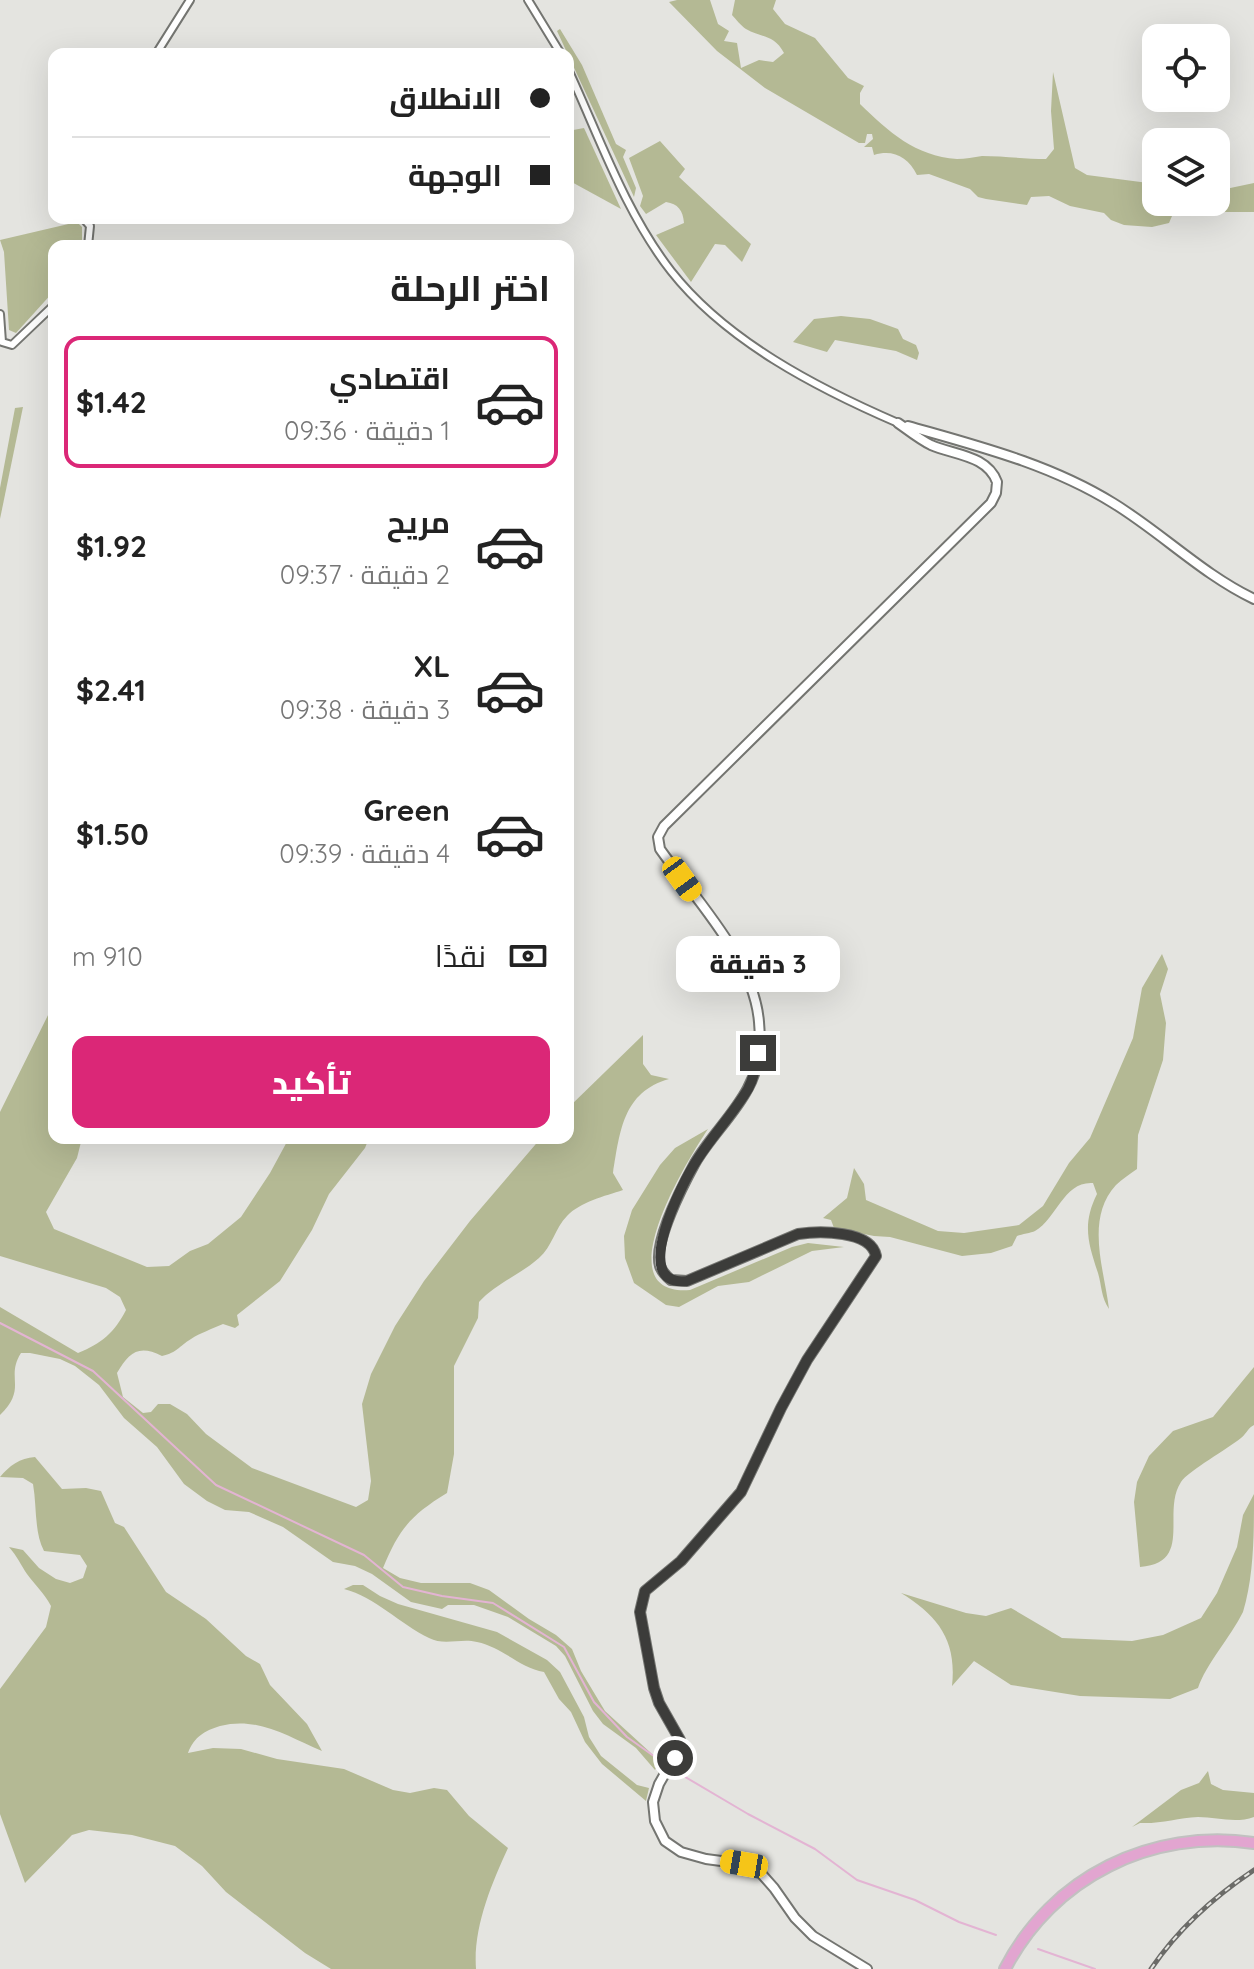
<!DOCTYPE html>
<html lang="ar">
<head>
<meta charset="utf-8">
<style>
  :root { --surface:#fff; --page:#f6f6f6; --text:#222; --muted:#767676; --line:#e0e0e0; --accent:#db2777 }
  body { margin:0; font-family:Quicksand,Cairo,sans-serif; background:var(--page); color:var(--text); direction:rtl; height:100vh; display:flex; flex-direction:column; font-size:30px; white-space:nowrap }
  * { box-sizing:border-box; margin:0 }
  p { font-size:26px; color:var(--muted) }
  .icon { flex:none; width:44px; height:44px; fill:none; stroke:currentColor; stroke-width:2; stroke-linecap:round; stroke-linejoin:round }
  .map { position:relative; flex:1; overflow:hidden; direction:ltr }
  .drawer { position:absolute; left:48px; top:240px; width:526px; height:904px; display:flex; flex-direction:column; background:var(--surface); border-radius:16px; box-shadow:0 8px 32px #0002; direction:rtl }
  .drawer>* { flex:none }
  .top-card { position:absolute; left:48px; top:48px; width:526px; height:176px; border-radius:16px; box-shadow:0 8px 32px #0002; direction:rtl; display:grid; align-content:center; height:176px; padding:0 24px; background:var(--surface) }
  .tools { position:absolute; left:1142px; top:24px; display:grid; gap:16px }
  .tools a { display:grid; place-items:center; width:88px; height:88px; border-radius:16px; background:var(--surface); box-shadow:0 8px 32px #0002; font-size:40px }
  .end { position:absolute; width:36px; height:36px; margin:-18px; border:10px solid #3c3c3a; background:#fff; box-shadow:0 0 0 4px #fff }
  .from { border-radius:50% }
  .bubble { position:absolute; height:56px; border-radius:16px; background:var(--surface); box-shadow:0 8px 32px #0002; font-size:26px; font-weight:800; line-height:56px; text-align:center; direction:rtl }
  .car { position:absolute; width:24px; height:48px; margin:-24px -12px; border-radius:10px; box-shadow:0 0 6px 2px #0007; background:linear-gradient(#f5c518 24%,#345 0 40%,#f5c518 0 76%,#345 0 86%,#f5c518 0) }
  .top-card b { display:flex; align-items:center; gap:28px; height:76px; font-size:30px }
  .top-card b+b { border-top:2px solid var(--line) }
  .top-card i { width:20px; height:20px; background:var(--text) }
  ul { padding:0; list-style:none }
  li { display:flex; align-items:center; gap:24px; height:132px; margin:0 16px 12px; padding:0 8px; border:4px solid transparent; border-radius:16px }
  li div { flex:1 }
  li b { display:block; font-size:30px }
  li em { font-style:normal; font-weight:800 }
  li.current { border-color:var(--accent) }
  li>.icon { width:72px; height:72px; stroke-width:1.5 }
  h2 { padding:0 24px; font-size:36px; line-height:96px }
  .pay { display:flex; align-items:center; gap:20px; height:88px; padding:0 24px; font-size:30px }
  .pay p { margin-inline-start:auto }
  .primary-button { display:flex; gap:16px; margin-top:auto; padding:16px 24px }
  .primary-button a { flex:1; height:92px; border-radius:16px; background:var(--accent); color:#fff; font-size:32px; font-weight:800; line-height:92px; text-align:center }
  .map>svg:first-child { display:block }
  .green { fill:#b4b994 }
  .lines { fill:none; stroke-linecap:round; stroke-linejoin:round }
  .stream { stroke:#e3b4d3; stroke-width:2 }
  .minor-casing { stroke:#747571; stroke-width:10 }
  .tertiary-casing { stroke:#747571; stroke-width:12 }
  .primary-casing { stroke:#c1c1c0; stroke-width:14 }
  .minor { stroke:#fff; stroke-width:6 }
  .tertiary { stroke:#fff; stroke-width:8 }
  .primary { stroke:#e2a5d0; stroke-width:10 }
  .rail-casing { stroke:#6b6b68; stroke-width:5 }
  .rail { stroke:#e4e4e0; stroke-width:2; stroke-dasharray:6; stroke-linecap:butt }
  .route { stroke:#3c3c3a; stroke-width:10 }
</style>
</head>
<body>
<div class="map">
<svg width="1254" height="1969" viewBox="0 0 1254 1969">
  <rect width="100%" height="100%" fill="#e4e4e0"/>
  <g class="green">
    <path d="M677 0H710L718 24 729 31 724 41 737 43 741 68 759 60 773 62 784 53C774 34 761 38 746 29 741 26 736 19 732 15L735 0H776L773 9 785 24 815 38 848 78 864 86 860 93V104C889 132 915 156 957 159 965 159 974 157 982 156 1003 156 1025 159 1046 159L1054 149 1051 111 1053 72 1075 168 1087 175 1156 184V202H1216V191L1254 183V212H1178L1172 216 1169 223 1152 227 1124 225 1111 220 1104 213 1070 206 1049 196 1031 197 1027 205 986 199 978 197 970 189 929 174 917 175C908 157 893 149 874 155L872 147H864L873 139 872 134H867L865 143H859L765 88 717 51 669 2Z"/>
    <path d="M560 29 582 65 616 144 626 150 623 157 636 188 634 197 557 31Z"/>
    <path d="M584 128 621 209 568 180V131Z"/>
    <path d="M660 141 685 169 679 177 751 244 742 262 725 245 715 244 691 282 656 235 684 223C683 210 678 204 666 202L646 214 640 206 643 196 629 158Z"/>
    <path d="M77 222 82 227V246H54V291L16 333 9 330 4 252 0 240Z"/>
    <path d="M841 316 870 319 898 329 903 339 916 345 919 353 917 360 896 351 835 340 827 352 793 342 814 319Z"/>
    <path d="M23 407 0 519V488L15 408Z"/>
    <path d="M1162 954 1168 969 1160 994 1166 1023 1163 1060 1138 1135 1137 1169C1130 1174 1122 1179 1116 1185 1085 1219 1104 1268 1109 1309 1101 1297 1102 1287 1098 1273 1088 1243 1082 1224 1097 1194L1093 1183C1064 1181 1057 1218 1035 1231 1031 1233 1022 1234 1017 1236L1012 1246 991 1253 962 1256 890 1237 874 1236 834 1228 831 1220 823 1218 847 1198 854 1168 864 1184 866 1200 938 1231 964 1233 1019 1225 1043 1206 1069 1163 1090 1138 1133 1038 1142 988Z"/>
    <path d="M54 1003V1138H82L77 1158 46 1212 54 1229 147 1267 169 1266 190 1251 208 1244 241 1217 270 1173 289 1138H369L365 1148 329 1194 312 1230 280 1281 237 1315 239 1325 235 1328 223 1324C212 1329 200 1333 191 1339 178 1347 178 1352 162 1356 138 1344 129 1353 117 1373L123 1397 143 1413 151 1412 158 1404H170L187 1414 206 1434 252 1468 356 1507 368 1500 371 1481 362 1404 371 1374 395 1326 424 1281 470 1221 541 1138H568V1108L643 1035V1064L651 1075 669 1079C623 1092 620 1131 613 1173L623 1190C605 1196 580 1202 567 1216 555 1228 552 1247 539 1258 520 1275 496 1283 479 1302L478 1318 454 1366V1454L447 1493C411 1515 399 1529 383 1568L400 1578 421 1583H470L489 1590 529 1619 556 1635 572 1649 581 1671 605 1711 652 1754 661 1759 655 1770 636 1748 603 1724 593 1711 565 1656 556 1646 508 1617 474 1605H448L442 1609 411 1602 372 1574 355 1566 333 1562 283 1527 249 1512 225 1510 207 1501 184 1484 157 1447 124 1418 99 1385 75 1366 60 1359 30 1353H21C5 1378 28 1388 0 1415V1307L78 1353C101 1344 115 1332 126 1310L120 1297 106 1288 0 1256V1112Z"/>
    <path d="M708 1129C688 1159 603 1297 690 1290L792 1247 808 1243 844 1247 812 1251 749 1282 718 1286 679 1307 666 1305 634 1283 625 1258 624 1236 632 1210 660 1165 675 1148Z"/>
    <path d="M1254 1367V1425C1248 1428 1247 1433 1241 1438 1229 1448 1188 1471 1181 1482 1161 1512 1194 1563 1140 1567L1134 1502 1137 1482 1149 1456 1173 1431 1213 1417Z"/>
    <path d="M35 1457 62 1489 86 1488 101 1491 115 1523 124 1527 166 1592 206 1619 246 1656 260 1664 270 1685 307 1724 322 1751C288 1737 258 1716 220 1726 204 1731 194 1737 188 1753L213 1748 241 1749 277 1759 344 1769 393 1790 410 1793 434 1788 447 1790 469 1816 508 1848C491 1885 473 1928 476 1969H331L305 1953 226 1892 202 1866 175 1846 132 1835 89 1830 72 1835 25 1883 0 1814V1689L46 1627 51 1606C44 1593 35 1585 27 1574 21 1565 17 1556 9 1547L23 1550 39 1568 56 1579 70 1583 83 1578 87 1566 80 1555 44 1551C34 1532 37 1506 33 1484L23 1478 0 1477C9 1466 20 1458 35 1457Z"/>
    <path d="M1254 1494C1254 1534 1254 1576 1243 1612 1230 1638 1206 1664 1198 1688L1170 1699 1080 1696 1011 1685 974 1661 952 1686C957 1640 938 1616 901 1593L966 1613 986 1616 1011 1608 1062 1638 1132 1641 1163 1635 1201 1618 1217 1593 1237 1547 1243 1515Z"/>
    <path d="M353 1585H363L380 1596 398 1604 497 1632 547 1660 560 1672 584 1717 589 1737 601 1756 637 1785 649 1788 646 1801 602 1764 585 1742 571 1712 559 1699 544 1672C520 1668 502 1647 477 1642 461 1638 444 1646 429 1638 400 1624 375 1597 344 1589Z"/>
    <path d="M1208 1771 1211 1784 1223 1790 1254 1793V1817C1235 1824 1217 1817 1198 1817 1178 1818 1160 1824 1140 1823L1132 1827 1181 1790 1199 1783Z"/>
  </g>
  <g class="lines">
    <g class="stream">
      <path d="M0 1323 93 1371 216 1485 364 1555 403 1587 442 1596 493 1603 564 1647 594 1702 627 1737 665 1764"/>
      <path d="M670 1768 748 1814 815 1849 857 1880 915 1900 959 1922 996 1935"/>
      <path d="M1038 1949 1095 1969"/>
    </g>
    <defs>
      <g id="minor">
        <path d="M528 0 561 54"/>
        <path d="M156 54 190 0"/>
        <path d="M568 69C599 136 625 212 671 271 726 341 817 388 898 423"/>
        <path d="M83 218 90 226 88 246"/>
        <path d="M0 314 2 342 12 345 54 305"/>
      </g>
      <g id="tertiary">
        <path d="M908 426C978 446 1050 464 1113 503 1162 533 1202 574 1254 599"/>
        <path d="M867 1969 813 1936 795 1918 774 1888 758 1870 744 1864 706 1859 681 1852 665 1841 655 1821 653 1802 659 1784 679 1749 680 1740 659 1703 654 1688 640 1612 645 1591 681 1561 741 1492 781 1408 807 1360 876 1256C871 1230 819 1231 798 1234L687 1281 671 1280C666 1276 662 1272 660 1266 653 1243 683 1185 695 1163 710 1137 734 1115 748 1088 759 1068 761 1044 759 1022 754 959 695 899 660 849L658 837 664 826 991 503 996 493 997 482C987 455 954 455 931 445 919 439 908 430 898 423"/>
      </g>
      <path id="primary" d="M1005 1969C1052 1877 1152 1828 1254 1843"/>
    </defs>
    <use href="#minor" class="minor-casing"/>
    <use href="#tertiary" class="tertiary-casing"/>
    <use href="#primary" class="primary-casing"/>
    <use href="#minor" class="minor"/>
    <use href="#tertiary" class="tertiary"/>
    <use href="#primary" class="primary"/>
    <defs>
      <path id="rail" d="M1151 1969C1178 1929 1215 1896 1254 1870"/>
    </defs>
    <use href="#rail" class="rail-casing"/>
    <use href="#rail" class="rail"/>
  </g>
  <g class="lines">
    <path class="route" d="M675 1758 680 1740 659 1703 654 1688 640 1612 645 1591 681 1561 741 1492 781 1408 807 1360 876 1256C871 1230 819 1231 798 1234L687 1281C628 1288 683 1181 697 1160 713 1135 733 1114 748 1089 754 1078 756 1066 758 1053"/>
  </g>
</svg>
<div class="tools">
<a><svg class="icon" aria-label="locate" viewBox="0 0 24 24"><circle cx="12" cy="12" r="6"/><path d="M12 2v4M12 18v4M2 12h4M18 12h4"/></svg></a>
<a><svg class="icon" aria-label="layers" viewBox="0 0 24 24"><path d="M12 4l9 5-9 5-9-5zM3 14l9 5 9-5"/></svg></a>
</div>
<i class="end from" style="left:675px;top:1758px"></i>
<i class="end" style="left:758px;top:1053px"></i>
<div class="bubble" style="left:676px;top:936px;width:164px">3 دقيقة</div>
<i class="car" style="left:682px;top:879px;rotate:144deg"></i>
<i class="car" style="left:744px;top:1864px;rotate:280deg"></i>
<div class="top-card">
<b><i class="from"></i>الانطلاق</b>
<b><i></i>الوجهة</b>
</div>
<section class="drawer">
<h2>اختر الرحلة</h2>
<ul>
<li class="current"><svg class="icon" aria-label="car" viewBox="0 0 24 24"><path d="M5 17H2v-5l4-1 3-4h7l3 4 3 1v5h-3M9 17h6M6 11h13"/><circle cx="7" cy="17" r="2"/><circle cx="17" cy="17" r="2"/></svg><div><b>اقتصادي</b><p>1 دقيقة · 09:36</p></div><em>$1.42</em></li>
<li><svg class="icon" aria-label="car" viewBox="0 0 24 24"><path d="M5 17H2v-5l4-1 3-4h7l3 4 3 1v5h-3M9 17h6M6 11h13"/><circle cx="7" cy="17" r="2"/><circle cx="17" cy="17" r="2"/></svg><div><b>مريح</b><p>2 دقيقة · 09:37</p></div><em>$1.92</em></li>
<li><svg class="icon" aria-label="car" viewBox="0 0 24 24"><path d="M5 17H2v-5l4-1 3-4h7l3 4 3 1v5h-3M9 17h6M6 11h13"/><circle cx="7" cy="17" r="2"/><circle cx="17" cy="17" r="2"/></svg><div><b>XL</b><p>3 دقيقة · 09:38</p></div><em>$2.41</em></li>
<li><svg class="icon" aria-label="car" viewBox="0 0 24 24"><path d="M5 17H2v-5l4-1 3-4h7l3 4 3 1v5h-3M9 17h6M6 11h13"/><circle cx="7" cy="17" r="2"/><circle cx="17" cy="17" r="2"/></svg><div><b>Green</b><p>4 دقيقة · 09:39</p></div><em>$1.50</em></li>
</ul>
<div class="pay"><svg class="icon" aria-label="cash" viewBox="0 0 24 24"><path d="M3 7h18v10H3z"/><circle cx="12" cy="12" r="2"/></svg>نقدًا<p>910 m</p></div>
<div class="primary-button"><a>تأكيد</a></div>
</section>
</div>
</body>
</html>
